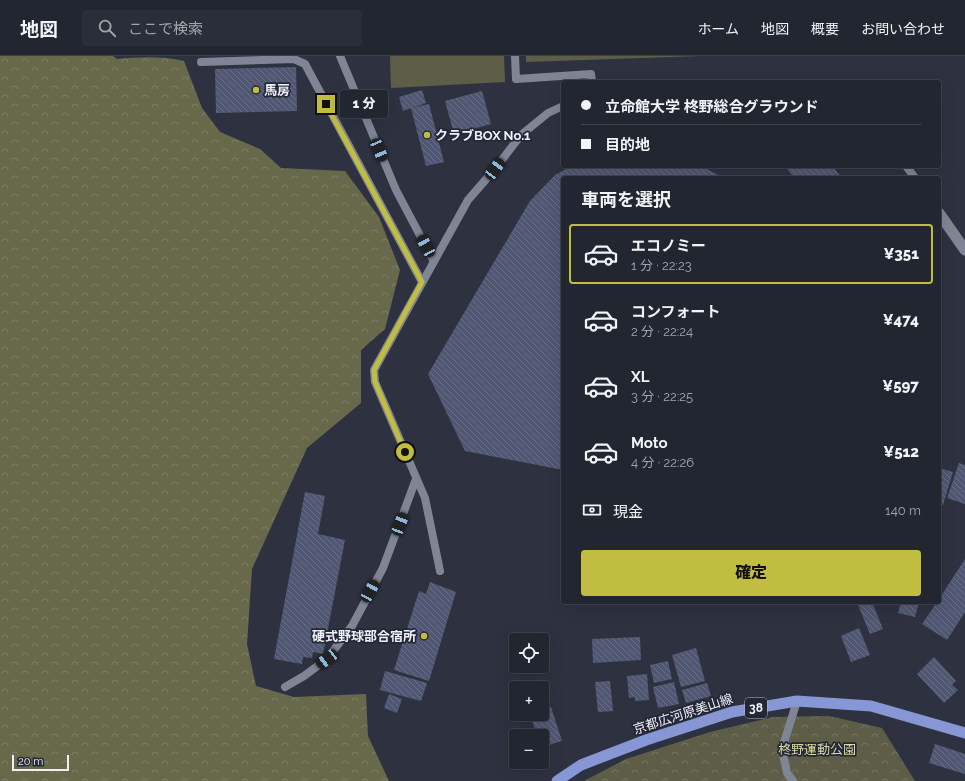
<!DOCTYPE html>
<html lang="ja">
<head>
<meta charset="utf-8">
<style>
  :root { --surface:#222630; --page:#2a2e38; --text:#f1f3f6; --muted:#a2a5ab; --line:#3f434c; --accent:#c1bd40 }
  body { margin:0; font-family:Raleway,"Noto Sans JP",sans-serif; background:var(--page); color:var(--text); height:100vh; display:flex; flex-direction:column; font-size:15px; white-space:nowrap }
  * { box-sizing:border-box; margin:0 }
  p { font-size:13px; color:var(--muted) }
  .icon { flex:none; width:22px; height:22px; fill:none; stroke:currentColor; stroke-width:2; stroke-linecap:round; stroke-linejoin:round }
  .map { position:relative; flex:1; overflow:hidden }
  .sheet { position:absolute; left:561px; top:120px; width:380px; height:428px; display:flex; flex-direction:column; background:var(--surface); border-radius:4px; box-shadow:0 4px 16px #0002,0 0 0 1px var(--line) }
  .sheet>* { flex:none }
  .guide { position:absolute; left:561px; top:24px; width:380px; height:88px; border-radius:4px; box-shadow:0 4px 16px #0002,0 0 0 1px var(--line); display:grid; align-content:center; height:88px; padding:0 20px; background:var(--surface) }
  .tools { position:absolute; left:509px; top:577px; display:grid; gap:8px }
  .tools a { display:grid; place-items:center; width:40px; height:40px; border-radius:4px; background:var(--surface); box-shadow:0 4px 16px #0002,0 0 0 1px var(--line); font-size:20px }
  .scale { position:absolute; left:12px; bottom:10px; width:57px; box-sizing:border-box; padding-left:4px; border:2px solid #edf0f9; border-top:0; font-size:11px; line-height:14px; white-space:nowrap; color:#edf0f9; -webkit-text-stroke:3px #242836; paint-order:stroke }
  .end { position:absolute; width:18px; height:18px; margin:-9px; border:5px solid #c1bd40; background:#111; box-shadow:0 0 0 2px #111 }
  .from { border-radius:50% }
  .bubble { position:absolute; height:28px; border-radius:4px; background:var(--surface); box-shadow:0 4px 16px #0002,0 0 0 1px var(--line); font-size:13px; font-weight:800; line-height:28px; text-align:center }
  .car { position:absolute; width:12px; height:24px; margin:-12px -6px; border-radius:5px; box-shadow:0 0 3px 1px #0007; background:linear-gradient(#222 24%,#8ab4d8 0 40%,#222 0 76%,#8ab4d8 0 86%,#222 0) }
  .guide b { display:flex; align-items:center; gap:14px; height:38px; font-size:15px }
  .guide b+b { border-top:1px solid var(--line) }
  .guide i { width:10px; height:10px; background:var(--text) }
  ul { padding:0; list-style:none }
  li { display:flex; align-items:center; gap:12px; height:60px; margin:0 8px 6px; padding:0 12px; border:2px solid transparent; border-radius:4px }
  li div { flex:1 }
  li b { display:block; font-size:15px }
  li em { font-style:normal; font-weight:800 }
  li.selected { border-color:var(--accent) }
  li>.icon { width:36px; height:36px; stroke-width:1.5 }
  h2 { padding:0 20px; font-size:18px; line-height:48px }
  .pay { display:flex; align-items:center; gap:10px; height:44px; padding:0 20px; font-size:15px }
  .pay p { margin-inline-start:auto }
  .primary-button { display:flex; gap:8px; margin-top:auto; padding:8px 20px }
  .primary-button a { flex:1; height:46px; border-radius:4px; background:var(--accent); color:#111; font-size:16px; font-weight:800; line-height:46px; text-align:center }
  header { display:flex; align-items:center; gap:24px; box-sizing:border-box; height:56px; padding:0 20px; background:var(--surface); border-bottom:1px solid var(--line) }
  header strong { font-size:19px }
  nav { display:flex; gap:22px; margin-inline-start:auto; font-size:14px }
  .search { width:280px; height:36px; background:var(--page); display:flex; align-items:center; gap:10px; box-sizing:border-box; padding:0 14px; border-radius:4px; color:var(--muted); font-size:15px }
  .map>svg:first-child { display:block }
  .forest { fill:url(#forest-crowns) }
  .park { fill:url(#park-crowns) }
  .pitch { fill:#5e5e48 }
  .building { fill:url(#building-back-hatch) }
  .lines { fill:none; stroke-linecap:round; stroke-linejoin:round }
  .service { stroke:#808595; stroke-width:8 }
  .minor { stroke:#808595; stroke-width:11 }
  .primary { stroke:#8796d5; stroke-width:11 }
  .route { stroke:#c1bd40; stroke-width:5 }
  .poi-dot { fill:#c1bd40; stroke:#242836; stroke-width:1.5 }
  .labels { text-anchor:middle; dominant-baseline:central; stroke-width:3.5; stroke-linejoin:round; paint-order:stroke }
  .shield { fill:#242836; stroke:#b1b4be; stroke-width:1 }
  .shield-label { font-size:12px; font-weight:bold; fill:#edf0f9 }
  .poi-label { font-size:13px; font-weight:bold; fill:#edf0f9; stroke:#242836; text-anchor:start }
  .street-label { font-size:13px; fill:#edf0f9; stroke:#242836 }
  .park-label { font-size:13px; fill:#dadaa1; stroke:#242836 }
</style>
</head>
<body>
<header>
<strong>地図</strong>
<div class="search"><svg class="icon" aria-label="search" viewBox="0 0 24 24"><circle cx="10" cy="10" r="6"/><path d="M15 15l6 6"/></svg>ここで検索</div>
<nav><a>ホーム</a><a>地図</a><a>概要</a><a>お問い合わせ</a></nav>
</header>
<div class="map">
<svg width="965" height="725" viewBox="0 0 965 725">
  <defs>
    <pattern id="forest-crowns" width="20" height="18" patternUnits="userSpaceOnUse"><rect width="20" height="18" fill="#68684b"/><path d="M2 6a3 3 0 1 1 6 0M12 15a3 3 0 1 1 6 0" fill="none" stroke="#7e7e66"/></pattern>
    <pattern id="park-crowns" width="20" height="18" patternUnits="userSpaceOnUse"><rect width="20" height="18" fill="#5e5e48"/><path d="M2 6a3 3 0 1 1 6 0M12 15a3 3 0 1 1 6 0" fill="none" stroke="#757563"/></pattern>
    <pattern id="building-back-hatch" width="6" height="6" patternUnits="userSpaceOnUse"><rect width="6" height="6" fill="#505772"/><path d="M-1 5l2 2M0 0l6 6M5-1l2 2" fill="none" stroke="#6a6f87"/></pattern>
  </defs>
  <rect width="100%" height="100%" fill="#2e3240"/>
  <path class="forest" d="M0 0H113L117 3C141 1 161 0 184 5L202 52 220 76 260 93 281 112 345 115 379 161 400 214 385 273 361 294V347L307 392 252 513 247 588 256 630 294 641 366 638 368 680 389 725H0Z"/>
  <path class="park" d="M829 660 882 672 915 725H584L626 703 710 676 773 661Z"/>
  <g class="pitch">
    <path d="M390 0H504L505 26 391 32Z"/>
    <path d="M526 0H700L526 6Z"/>
  </g>
  <g class="building">
    <path d="M296 11 297 55 216 57 215 13Z"/>
    <path d="M422 34 426 47 403 55 399 41Z"/>
    <path d="M482 35 491 68 454 78 445 45Z"/>
    <path d="M429 48 444 106 426 110 411 52Z"/>
    <path d="M572 110H701L724 122H563V414L465 395 428 318 530 145 555 119Z"/>
    <path d="M785 110H832L842 122H794Z"/>
    <path d="M959 407 965 409V448L947 442Z"/>
    <path d="M939 412 953 416 943 449 939 448Z"/>
    <path d="M305 436 325 440 318 478 345 484 323 598 313 596 312 602 303 601 302 608 274 603Z"/>
    <path d="M965 503V556L947 584 922 568 937 546H939V543Z"/>
    <path d="M430 526 456 536 429 625 394 614 419 535 426 538Z"/>
    <path d="M866 546H872L883 573 870 578 858 549Z"/>
    <path d="M901 546H919L915 561 898 557Z"/>
    <path d="M859 572 870 599 851 606 841 580Z"/>
    <path d="M640 581 641 604 593 607 592 583Z"/>
    <path d="M696 592 705 625 681 631 672 599Z"/>
    <path d="M934 601 956 625 952 629 958 634 944 647 917 618Z"/>
    <path d="M668 605 672 623 654 627 650 609Z"/>
    <path d="M385 615 427 627 421 645 380 634Z"/>
    <path d="M647 618 649 644 635 645V641L629 642 627 620Z"/>
    <path d="M610 625 613 655 598 656 595 626Z"/>
    <path d="M674 626 679 648 658 652 653 631Z"/>
    <path d="M707 627 711 640 686 647 682 634Z"/>
    <path d="M389 638 402 643 397 657 384 652Z"/>
    <path d="M551 651 562 685 542 691V680H537L530 658H542V654Z"/>
    <path d="M935 688 965 698V718L929 707Z"/>
  </g>
  <g class="lines">
    <g class="service">
      <path d="M340 0 396 134 433 204"/>
      <path d="M515 0 516 23 591 18 592 26"/>
      <path d="M201 6 294 3 305 8 422 226"/>
      <path d="M906 110 915 122"/>
      <path d="M440 515 425 442 375 326 374 314 468 144 495 113 521 79 548 57 563 50"/>
      <path d="M285 631 304 620 327 603 352 570 383 512 416 423"/>
      <path d="M793 725 787 717 782 693 797 645"/>
    </g>
    <path class="minor" d="M939 157 965 194"/>
    <path class="primary" d="M557 725 581 709 646 684 732 656 797 645 871 650 965 677"/>
  </g>
  <g class="lines">
    <path class="route" d="M326 48 422 226 374 314 375 326 405 396"/>
  </g>
  <g class="poi-dot">
    <circle cx="256" cy="34" r="4"/>
    <circle cx="427" cy="79" r="4"/>
    <circle cx="424" cy="580" r="4"/>
  </g>
  <g class="labels">
    <rect class="shield" x="745" y="642" width="22" height="20" rx="3"/>
    <g class="shield-label">
      <text x="756" y="652">38</text>
    </g>
    <g class="poi-label">
      <text x="264" y="34">馬房</text>
      <text x="435" y="79">クラブBOX No.1</text>
      <text x="416" y="580" text-anchor="end">硬式野球部合宿所</text>
    </g>
    <g class="street-label">
      <text transform="translate(683 658) rotate(-18)">京都広河原美山線</text>
    </g>
    <g class="park-label">
      <text x="817" y="693">柊野運動公園</text>
    </g>
  </g>
</svg>
<div class="tools">
<a><svg class="icon" aria-label="locate" viewBox="0 0 24 24"><circle cx="12" cy="12" r="6"/><path d="M12 2v4M12 18v4M2 12h4M18 12h4"/></svg></a>
<a>+</a>
<a>−</a>
</div>
<div class="scale">20 m</div>
<i class="end from" style="left:405px;top:396px"></i>
<i class="end" style="left:326px;top:48px"></i>
<div class="bubble" style="left:340px;top:34px;width:48px">1 分</div>
<i class="car" style="left:379px;top:94px;rotate:157deg"></i>
<i class="car" style="left:495px;top:113px;rotate:37deg"></i>
<i class="car" style="left:426px;top:190px;rotate:332deg"></i>
<i class="car" style="left:400px;top:468px;rotate:21deg"></i>
<i class="car" style="left:370px;top:535px;rotate:29deg"></i>
<i class="car" style="left:327px;top:603px;rotate:233deg"></i>
<div class="guide">
<b><i class="from"></i>立命館大学 柊野総合グラウンド</b>
<b><i></i>目的地</b>
</div>
<section class="sheet">
<h2>車両を選択</h2>
<ul>
<li class="selected"><svg class="icon" aria-label="car" viewBox="0 0 24 24"><path d="M5 17H2v-5l4-1 3-4h7l3 4 3 1v5h-3M9 17h6M6 11h13"/><circle cx="7" cy="17" r="2"/><circle cx="17" cy="17" r="2"/></svg><div><b>エコノミー</b><p>1 分 · 22:23</p></div><em>¥351</em></li>
<li><svg class="icon" aria-label="car" viewBox="0 0 24 24"><path d="M5 17H2v-5l4-1 3-4h7l3 4 3 1v5h-3M9 17h6M6 11h13"/><circle cx="7" cy="17" r="2"/><circle cx="17" cy="17" r="2"/></svg><div><b>コンフォート</b><p>2 分 · 22:24</p></div><em>¥474</em></li>
<li><svg class="icon" aria-label="car" viewBox="0 0 24 24"><path d="M5 17H2v-5l4-1 3-4h7l3 4 3 1v5h-3M9 17h6M6 11h13"/><circle cx="7" cy="17" r="2"/><circle cx="17" cy="17" r="2"/></svg><div><b>XL</b><p>3 分 · 22:25</p></div><em>¥597</em></li>
<li><svg class="icon" aria-label="car" viewBox="0 0 24 24"><path d="M5 17H2v-5l4-1 3-4h7l3 4 3 1v5h-3M9 17h6M6 11h13"/><circle cx="7" cy="17" r="2"/><circle cx="17" cy="17" r="2"/></svg><div><b>Moto</b><p>4 分 · 22:26</p></div><em>¥512</em></li>
</ul>
<div class="pay"><svg class="icon" aria-label="cash" viewBox="0 0 24 24"><path d="M3 7h18v10H3z"/><circle cx="12" cy="12" r="2"/></svg>現金<p>140 m</p></div>
<div class="primary-button"><a>確定</a></div>
</section>
</div>
</body>
</html>
